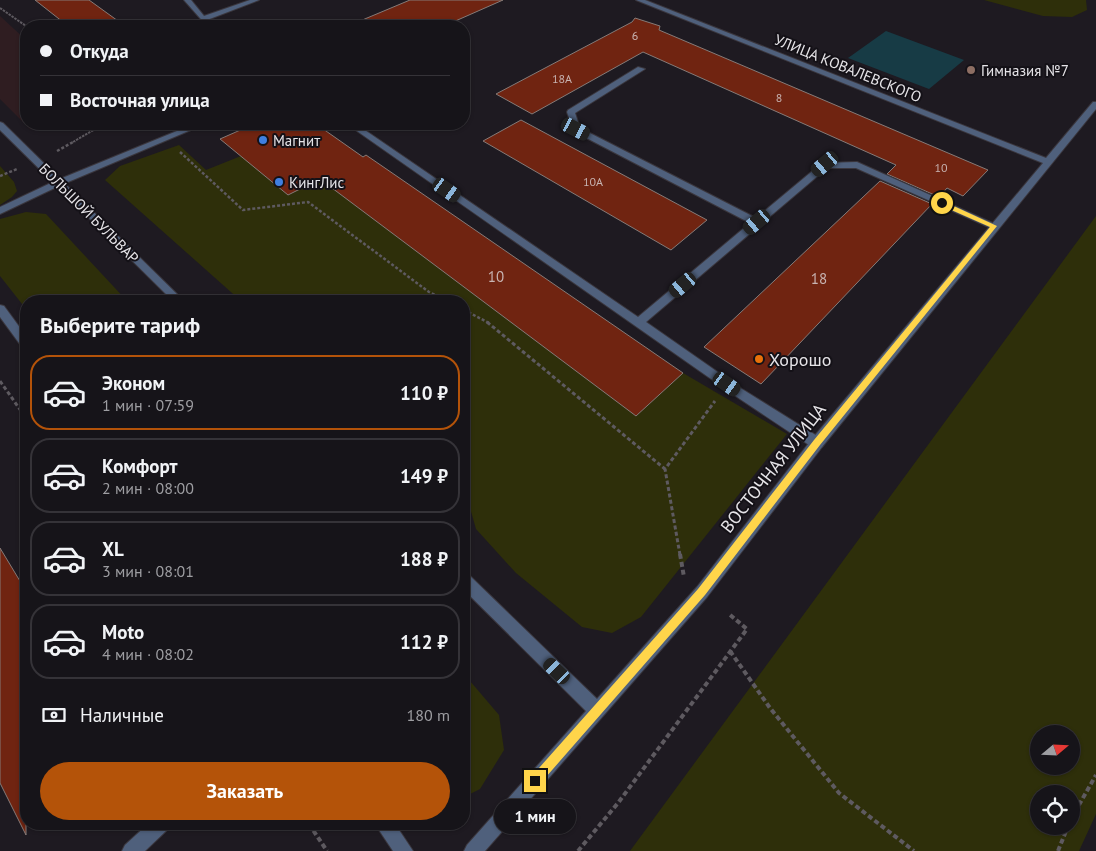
<!DOCTYPE html>
<html lang="ru">
<head>
<meta charset="utf-8">
<style>
  :root { --surface:#161419; --page:#1f1d22; --text:#f1f3f6; --muted:#9e9ea2; --line:#353338; --accent:#b45309 }
  body { margin:0; font-family:"PT Sans",sans-serif; background:var(--page); color:var(--text); height:100vh; display:flex; flex-direction:column; font-size:19px; white-space:nowrap }
  * { box-sizing:border-box; margin:0 }
  p { font-size:16px; color:var(--muted) }
  .icon { flex:none; width:28px; height:28px; fill:none; stroke:currentColor; stroke-width:2; stroke-linecap:round; stroke-linejoin:round }
  .map { position:relative; flex:1; overflow:hidden }
  .panel { position:absolute; left:20px; top:295px; width:450px; height:535px; display:flex; flex-direction:column; background:var(--surface); border-radius:20px; box-shadow:0 1px 4px #0004,0 0 0 1px var(--line) }
  .panel>* { flex:none }
  .banner { position:absolute; left:20px; top:20px; width:450px; height:110px; border-radius:20px; box-shadow:0 1px 4px #0004,0 0 0 1px var(--line); display:grid; align-content:center; height:110px; padding:0 20px; background:var(--surface) }
  .needle { width:32px; rotate:71deg }
  .buttons { position:absolute; left:1030px; top:725px; display:grid; gap:10px }
  .buttons a { display:grid; place-items:center; width:50px; height:50px; border-radius:50%; background:var(--surface); box-shadow:0 1px 4px #0004,0 0 0 1px var(--line); font-size:25px }
  .end { position:absolute; width:22px; height:22px; margin:-11px; border:6px solid #ffd54a; background:#111; box-shadow:0 0 0 2px #111 }
  .from { border-radius:50% }
  .bubble { position:absolute; height:35px; border-radius:18px; background:var(--surface); box-shadow:0 1px 4px #0004,0 0 0 1px var(--line); font-size:16px; font-weight:600; line-height:35px; text-align:center }
  .car { position:absolute; width:15px; height:30px; margin:-15px -8px; border-radius:6px; box-shadow:0 0 4px 1px #0007; background:linear-gradient(#222 24%,#8ab4d8 0 40%,#222 0 76%,#8ab4d8 0 86%,#222 0) }
  .banner b { display:flex; align-items:center; gap:18px; height:48px; font-size:19px }
  .banner b+b { border-top:1px solid var(--line) }
  .banner i { width:12px; height:12px; background:var(--text) }
  ul { padding:0; list-style:none }
  li { display:flex; align-items:center; gap:15px; height:75px; margin:0 10px 8px; padding:0 10px; border:2px solid var(--line); border-radius:20px }
  li div { flex:1 }
  li b { display:block; font-size:19px }
  li em { font-style:normal; font-weight:600 }
  li.selected { border-color:var(--accent) }
  li>.icon { width:45px; height:45px; stroke-width:1.5 }
  h2 { padding:0 20px; font-size:22px; line-height:60px }
  .pay { display:flex; align-items:center; gap:12px; height:55px; padding:0 20px; font-size:19px }
  .pay p { margin-inline-start:auto }
  .button { display:flex; gap:10px; margin-top:auto; padding:10px 20px }
  .button a { flex:1; height:58px; border-radius:30px; background:var(--accent); color:#fff; font-size:20px; font-weight:600; line-height:58px; text-align:center }
  .map>svg:first-child { display:block }
  .commercial { fill:#2f1d21 }
  .green { fill:#2e2f0a; fill-rule:evenodd }
  .water { fill:#173b45 }
  .building { fill:#702411; stroke:#857b78 }
  .lines { fill:none; stroke-linecap:round; stroke-linejoin:round }
  .service-casing { stroke:#3a363d; stroke-width:2 }
  .minor-casing { stroke:#3a363d; stroke-width:2 }
  .path-far3 { stroke:#5e5a60; stroke-width:2; stroke-dasharray:2.5 1; stroke-linecap:butt }
  .path-far2 { stroke:#5e5a60; stroke-width:2.5; stroke-dasharray:3 2; stroke-linecap:butt }
  .path-far1 { stroke:#5e5a60; stroke-width:3; stroke-dasharray:4 2.5; stroke-linecap:butt }
  .path { stroke:#5e5a60; stroke-width:4; stroke-dasharray:5 3; stroke-linecap:butt }
  .service { fill:#4f607c; fill-rule:evenodd }
  .minor { fill:#4f607c; fill-rule:evenodd }
  .route { fill:#ffd54a }
  .education-dot { fill:#8d6e63; stroke:#141117; stroke-width:2 }
  .shop-dot { fill:#3f7fe0; stroke:#141117; stroke-width:2 }
  .food-dot { fill:#e8710a; stroke:#141117; stroke-width:2 }
  .labels { text-anchor:middle; dominant-baseline:central; stroke-width:4; stroke-linejoin:round; paint-order:stroke }
  .far-number-label { font-size:12px; fill:#c8b4b2 }
  .far-street-label { font-size:15px; fill:#e6e4e8; stroke:#141117 }
  .far-poi-label { font-size:15px; fill:#e6e4e8; stroke:#141117; text-anchor:start }
  .number-label { font-size:15px; fill:#c8b4b2 }
  .poi-label { font-size:18px; fill:#e6e4e8; stroke:#141117; text-anchor:start }
  .street-label { font-size:18px; fill:#e6e4e8; stroke:#141117 }
</style>
</head>
<body>
<div class="map">
<svg width="1096" height="851" viewBox="0 0 1096 851">
  <rect width="100%" height="100%" fill="#1e1a21"/>
  <path class="commercial" d="M0 16 26 40V124H44L30 129 0 99Z"/>
  <g class="green">
    <path d="M984 0H1086L1087 10 1072 17 1043 16Z"/>
    <path d="M179 145 206 170 241 156 288 195 320 179 636 416 683 373 787 434 641 617 612 633 582 627 516 573 476 529 464 487V301H241L105 180 120 166Z"/>
    <path d="M0 166 14 182 17 191 12 197 0 205Z"/>
    <path d="M26 212 46 214 127 301H26V309L0 276V219Z"/>
    <path d="M1096 216V814L1079 851H630ZM1039 734H1071V766H1039ZM1039 794H1071V826H1039Z"/>
    <path d="M464 674 499 715 504 750 480 789 464 797Z"/>
  </g>
  <path class="water" d="M886 31 964 60 929 89 848 58Z"/>
  <g class="building">
    <path d="M35 0H89L125 26H68Z"/>
    <path d="M410 0H503L444 26H348Z"/>
    <path d="M635 18 660 26 659 30 988 170 963 196 947 188 939 197 887 174 896 165 643 52 532 114 496 94 632 22Z"/>
    <path d="M521 120 707 220 671 250 483 141Z"/>
    <path d="M254 124H316L363 157 366 155 683 373 636 416 320 179 288 195 220 139Z"/>
    <path d="M880 181 932 204 761 384 704 347Z"/>
    <path d="M0 548 26 591V835L0 783Z"/>
  </g>
  <g class="lines">
    <defs>
      <g id="service">
        <path d="M184 0H191L204 16 250 0H259L207 20 211 24 207 26Z"/>
        <path d="M638 67 645 69 575 113 580 128 756 218 822 163 857 162 999 226 994 229 991 228 856 168H827L646 322 742 389 822 439 823 443 822 447 817 448 812 447 734 395 347 124H356L638 317 750 223 573 131 567 112 568 110Z"/>
        <path d="M194 124H205L61 185 0 214V207L55 181Z"/>
        <path d="M0 305 4 306 26 336V348L22 347 0 317Z"/>
        <path d="M148 824H170L167 830 145 851H122L125 845Z"/>
        <path d="M375 824H395L413 851H393Z"/>
      </g>
      <g id="minor">
        <path d="M636 0H645L1046 158 1093 102H1096V109L822 447 707 597 485 851H464L467 845 586 711 464 590V573L469 575 597 699 697 587 812 439 1043 163Z"/>
        <path d="M0 122 3 123 184 301H173L0 130Z"/>
      </g>
    </defs>
    <use href="#service" class="service-casing"/>
    <use href="#minor" class="minor-casing"/>
    <g class="path-far3">
      <path d="M0 8 26 26"/>
      <path d="M73 142 104 124"/>
    </g>
    <g class="path-far2">
      <path d="M57 151 75 141"/>
      <path d="M180 152 243 210 308 202 429 292 447 301"/>
      <path d="M0 176 17 169"/>
      <path d="M464 310 489 323"/>
    </g>
    <g class="path-far1">
      <path d="M487 322 665 469"/>
      <path d="M0 381 26 418"/>
      <path d="M680 555 665 469 715 401"/>
    </g>
    <g class="path">
      <path d="M680 554 684 577"/>
      <path d="M730 651 770 708 839 793 914 851"/>
      <path d="M1071 819 1096 775"/>
      <path d="M309 824 327 851"/>
      <path d="M578 851 618 803 747 629 729 614"/>
      <path d="M1058 851 1068 826"/>
    </g>
    <use href="#service" class="service"/>
    <use href="#minor" class="minor"/>
  </g>
  <path class="route" d="M940 202H945L997 226 820 445 705 595 539 785 535 786 531 785 529 781 531 777 698 589 814 440 990 227 940 205Z"/>
  <circle class="education-dot" cx="971" cy="70" r="5"/>
  <g class="shop-dot">
    <circle cx="263" cy="140" r="5"/>
    <circle cx="279" cy="182" r="5"/>
  </g>
  <circle class="food-dot" cx="759" cy="359" r="5"/>
  <g class="labels">
    <g class="far-number-label">
      <text x="635" y="35">6</text>
      <text x="562" y="78">18А</text>
      <text x="779" y="97">8</text>
      <text x="941" y="167">10</text>
      <text x="593" y="181">10А</text>
    </g>
    <g class="far-street-label">
      <text transform="translate(848 68) rotate(22)">УЛИЦА КОВАЛЕВСКОГО</text>
      <text transform="translate(89 213) rotate(45)">БОЛЬШОЙ БУЛЬВАР</text>
    </g>
    <g class="far-poi-label">
      <text x="981" y="70">Гимназия №7</text>
      <text x="273" y="140">Магнит</text>
      <text x="289" y="182">КингЛис</text>
    </g>
    <g class="number-label">
      <text x="496" y="276">10</text>
      <text x="819" y="278">18</text>
    </g>
    <g class="poi-label">
      <text x="769" y="359">Хорошо</text>
    </g>
    <g class="street-label">
      <text transform="translate(773 468) rotate(-52)">ВОСТОЧНАЯ УЛИЦА</text>
    </g>
  </g>
</svg>
<div class="buttons">
<a><svg class="needle" viewBox="-14 -14 28 28"><path d="M0-13l5 13h-10z" fill="#e53935"/><path d="M0 13l5-13h-10z" fill="#9e9ea2"/></svg></a>
<a><svg class="icon" aria-label="locate" viewBox="0 0 24 24"><circle cx="12" cy="12" r="6"/><path d="M12 2v4M12 18v4M2 12h4M18 12h4"/></svg></a>
</div>
<i class="end from" style="left:942px;top:203px"></i>
<i class="end" style="left:535px;top:781px"></i>
<div class="bubble" style="left:494px;top:799px;width:82px">1 мин</div>
<i class="car" style="left:576px;top:129px;rotate:117deg"></i>
<i class="car" style="left:825px;top:164px;rotate:230deg"></i>
<i class="car" style="left:447px;top:190px;rotate:125deg"></i>
<i class="car" style="left:757px;top:222px;rotate:230deg"></i>
<i class="car" style="left:683px;top:285px;rotate:230deg"></i>
<i class="car" style="left:727px;top:384px;rotate:125deg"></i>
<i class="car" style="left:557px;top:671px;rotate:314deg"></i>
<div class="banner">
<b><i class="from"></i>Откуда</b>
<b><i></i>Восточная улица</b>
</div>
<section class="panel">
<h2>Выберите тариф</h2>
<ul>
<li class="selected"><svg class="icon" aria-label="car" viewBox="0 0 24 24"><path d="M5 17H2v-5l4-1 3-4h7l3 4 3 1v5h-3M9 17h6M6 11h13"/><circle cx="7" cy="17" r="2"/><circle cx="17" cy="17" r="2"/></svg><div><b>Эконом</b><p>1 мин · 07:59</p></div><em>110 ₽</em></li>
<li><svg class="icon" aria-label="car" viewBox="0 0 24 24"><path d="M5 17H2v-5l4-1 3-4h7l3 4 3 1v5h-3M9 17h6M6 11h13"/><circle cx="7" cy="17" r="2"/><circle cx="17" cy="17" r="2"/></svg><div><b>Комфорт</b><p>2 мин · 08:00</p></div><em>149 ₽</em></li>
<li><svg class="icon" aria-label="car" viewBox="0 0 24 24"><path d="M5 17H2v-5l4-1 3-4h7l3 4 3 1v5h-3M9 17h6M6 11h13"/><circle cx="7" cy="17" r="2"/><circle cx="17" cy="17" r="2"/></svg><div><b>XL</b><p>3 мин · 08:01</p></div><em>188 ₽</em></li>
<li><svg class="icon" aria-label="car" viewBox="0 0 24 24"><path d="M5 17H2v-5l4-1 3-4h7l3 4 3 1v5h-3M9 17h6M6 11h13"/><circle cx="7" cy="17" r="2"/><circle cx="17" cy="17" r="2"/></svg><div><b>Moto</b><p>4 мин · 08:02</p></div><em>112 ₽</em></li>
</ul>
<div class="pay"><svg class="icon" aria-label="cash" viewBox="0 0 24 24"><path d="M3 7h18v10H3z"/><circle cx="12" cy="12" r="2"/></svg>Наличные<p>180 m</p></div>
<div class="button"><a>Заказать</a></div>
</section>
</div>
</body>
</html>
